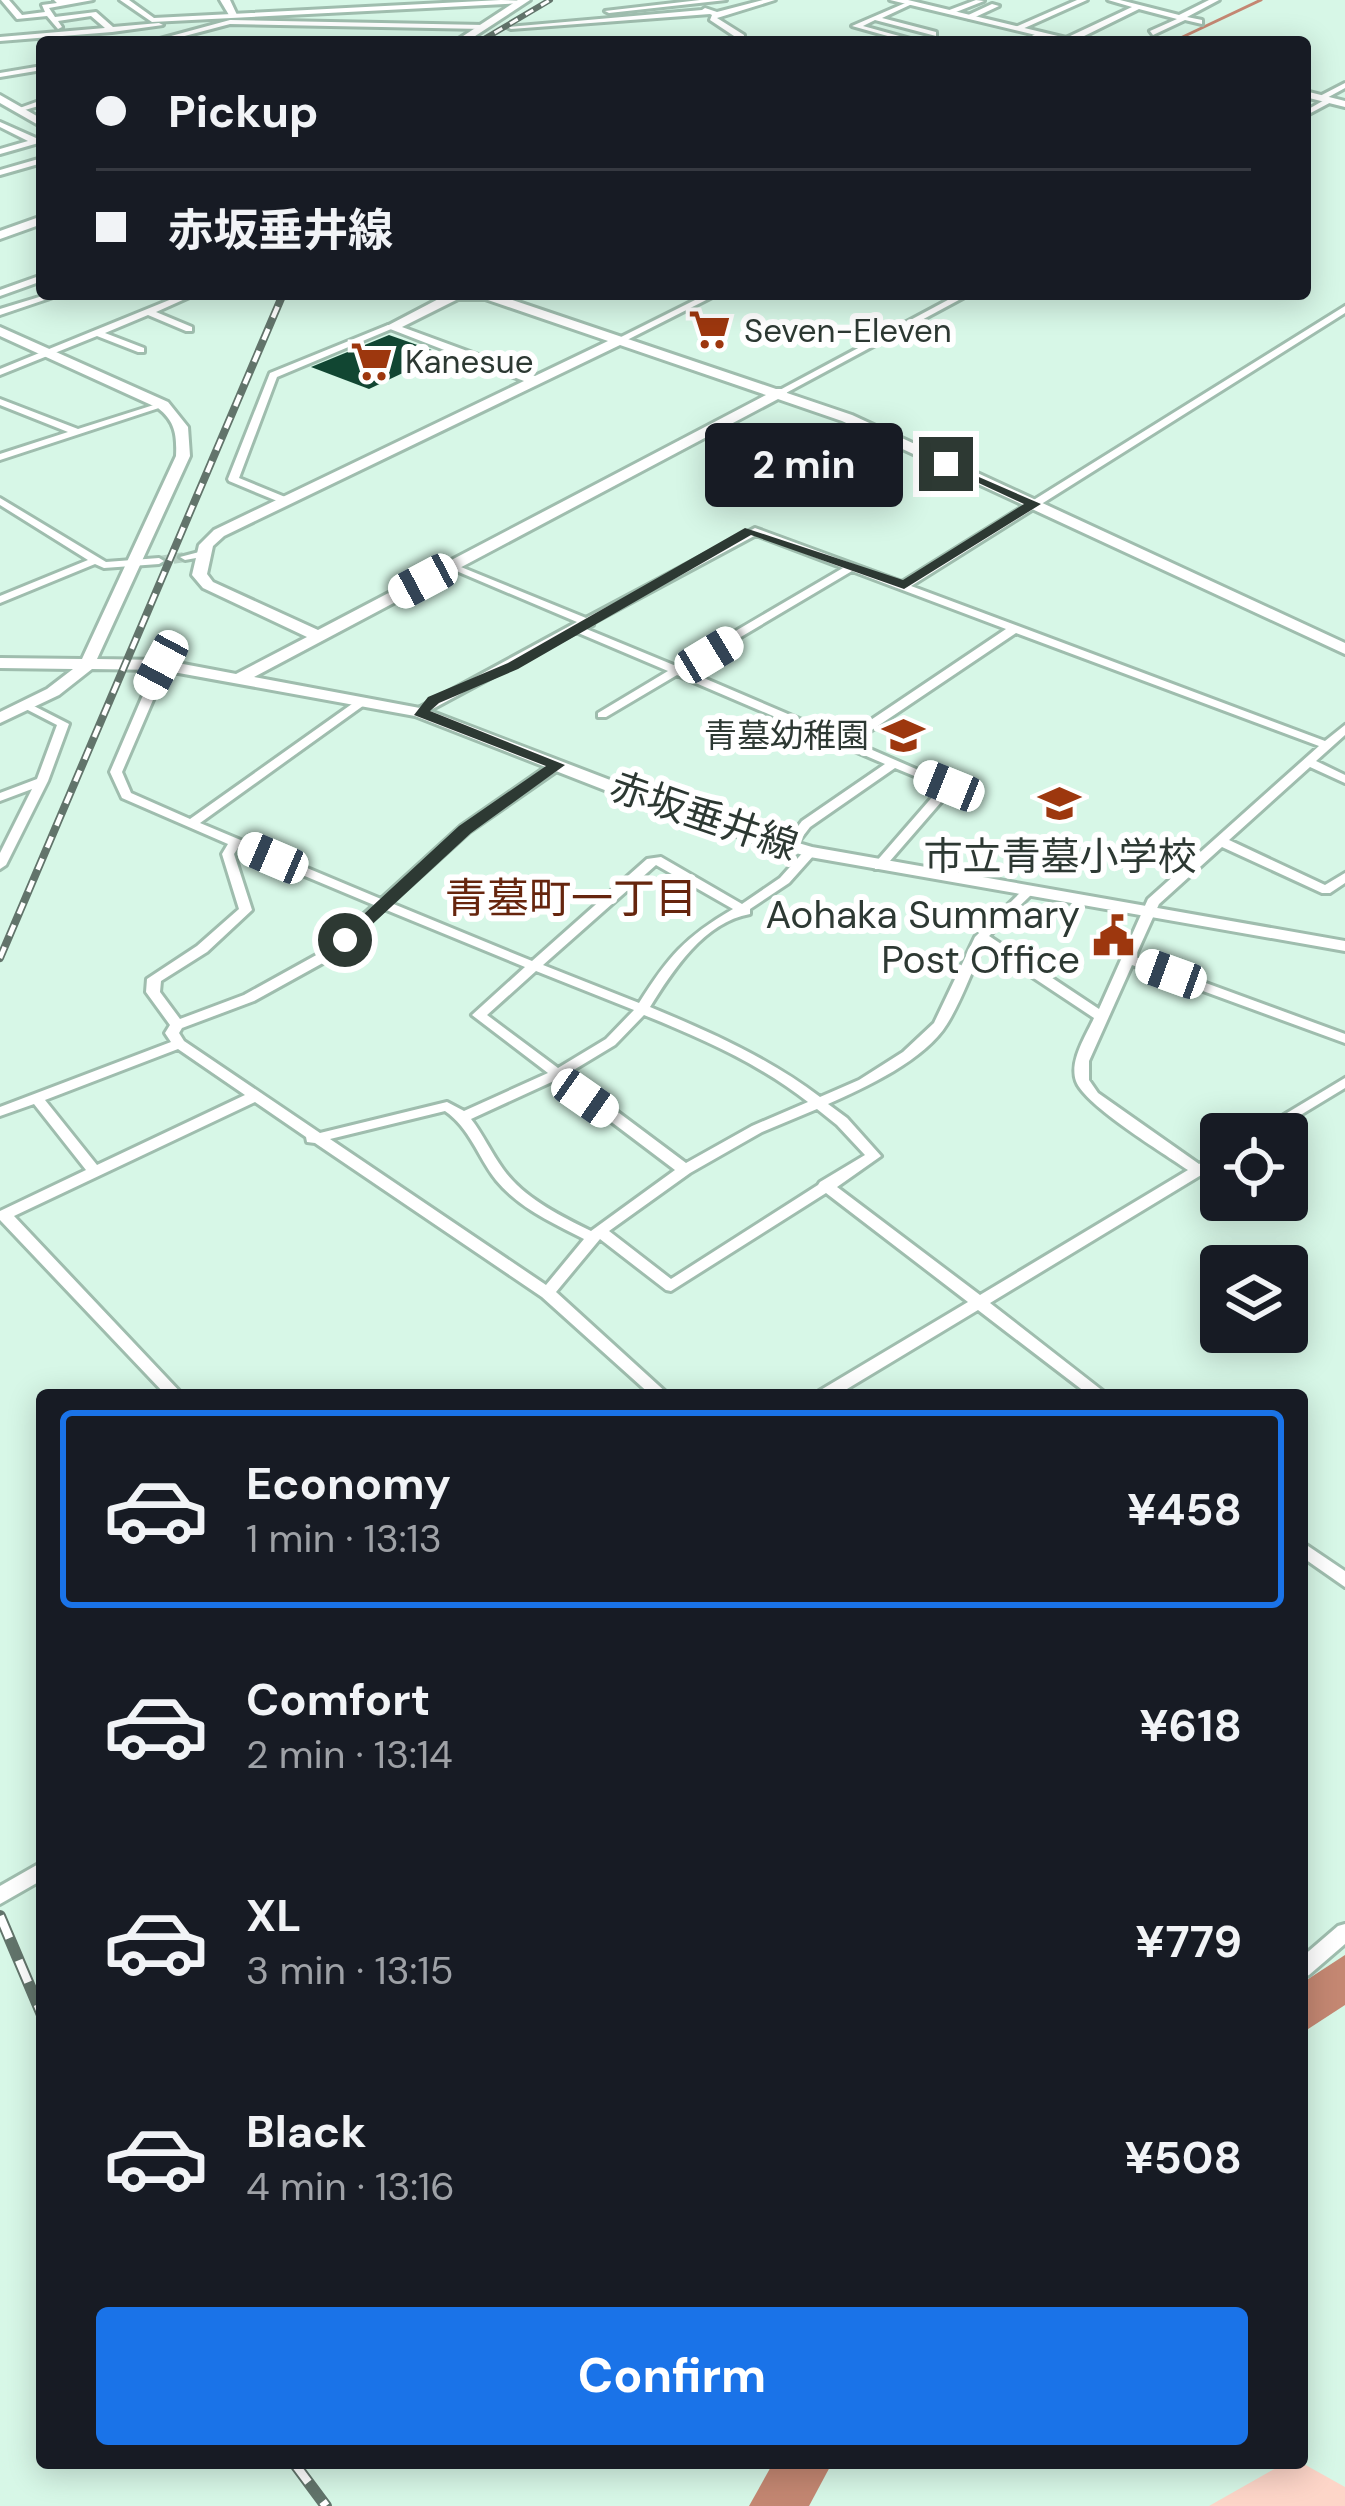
<!DOCTYPE html>
<html lang="en">
<head>
<meta charset="utf-8">
<style>
  :root { --surface:#171b24; --page:#20242c; --text:#f1f3f6; --muted:#9ea1a6; --line:#363941; --accent:#1a73e8 }
  body { margin:0; font-family:"DM Sans","Noto Sans JP",sans-serif; background:var(--page); color:var(--text); height:100vh; display:flex; flex-direction:column; font-size:45px; white-space:nowrap }
  * { box-sizing:border-box; margin:0 }
  p { font-size:39px; color:var(--muted) }
  .icon { flex:none; width:66px; height:66px; fill:none; stroke:currentColor; stroke-width:2; stroke-linecap:round; stroke-linejoin:round }
  .map { position:relative; flex:1; overflow:hidden }
  .side { position:absolute; left:36px; top:1389px; width:1272px; height:1080px; display:flex; flex-direction:column; background:var(--surface); border-radius:12px; box-shadow:0 6px 30px #0003 }
  .side>* { flex:none }
  .hud { position:absolute; left:36px; top:36px; width:1275px; height:264px; border-radius:12px; box-shadow:0 6px 30px #0003; display:grid; align-content:center; height:264px; padding:0 60px; background:var(--surface) }
  .controls { position:absolute; left:1200px; top:1113px; display:grid; gap:24px }
  .controls a { display:grid; place-items:center; width:108px; height:108px; border-radius:12px; background:var(--surface); box-shadow:0 6px 30px #0003; font-size:60px }
  .end { position:absolute; width:54px; height:54px; margin:-27px; border:15px solid #2d3933; background:#fff; box-shadow:0 0 0 6px #fff }
  .from { border-radius:50% }
  .bubble { position:absolute; height:84px; border-radius:12px; background:var(--surface); box-shadow:0 6px 30px #0003; font-size:39px; font-weight:700; line-height:84px; text-align:center }
  .car { position:absolute; width:36px; height:72px; margin:-36px -18px; border-radius:15px; box-shadow:0 0 9px 3px #0007; background:linear-gradient(#fff 24%,#345 0 40%,#fff 0 76%,#345 0 86%,#fff 0) }
  .hud b { display:flex; align-items:center; gap:42px; height:114px; font-size:45px }
  .hud b+b { border-top:3px solid var(--line) }
  .hud i { width:30px; height:30px; background:var(--text) }
  ul { padding:21px 0 0; list-style:none }
  li { display:flex; align-items:center; gap:36px; height:198px; margin:0 24px 18px; padding:0 36px; border:6px solid transparent; border-radius:12px }
  li div { flex:1 }
  li b { display:block; font-size:45px }
  li em { font-style:normal; font-weight:700 }
  li.on { border-color:var(--accent) }
  li>.icon { width:108px; height:108px; stroke-width:1.5 }
  .action { display:flex; gap:24px; margin-top:auto; padding:24px 60px }
  .action a { flex:1; height:138px; border-radius:12px; background:var(--accent); color:#fff; font-size:48px; font-weight:700; line-height:138px; text-align:center }
  .map>svg:first-child { display:block }
  .green { fill:#fdd5c8 }
  .lines { fill:none; stroke-linecap:round; stroke-linejoin:round }
  .stream { stroke:#c48772; stroke-width:3 }
  .river { fill:#c48772; fill-rule:evenodd }
  .building { fill:#114632 }
  .street-tunnel { stroke:#b5d1c3; stroke-width:10; stroke-dasharray:10 4.5; stroke-linecap:butt }
  .street-casing { stroke:#9fbdae; stroke-width:6 }
  .secondary-casing { stroke:#9fbdae; stroke-width:6 }
  .street { fill:#fff; fill-rule:evenodd }
  .secondary { fill:#fff; fill-rule:evenodd }
  .rail-far2-casing { stroke:#62746b; stroke-width:6 }
  .rail-far1-casing { stroke:#62746b; stroke-width:8 }
  .rail-casing { stroke:#62746b; stroke-width:12 }
  .rail-far2 { stroke:#fff; stroke-width:3; stroke-dasharray:9; stroke-linecap:butt }
  .rail-far1 { stroke:#fff; stroke-width:4.5; stroke-dasharray:12; stroke-linecap:butt }
  .rail { stroke:#fff; stroke-width:8; stroke-dasharray:24; stroke-linecap:butt }
  .route { fill:#2d3933 }
  .labels { text-anchor:middle; dominant-baseline:central; stroke-width:12; stroke-linejoin:round; paint-order:stroke }
  .far-poi-label { font-size:33px; fill:#2d3933; stroke:#fff; text-anchor:start }
  .street-label { font-size:39px; fill:#2d3933; stroke:#fff }
  .poi-label { font-size:39px; fill:#2d3933; stroke:#fff }
  .neighbourhood-label { font-size:42px; fill:#66250d; stroke:#fff }
</style>
</head>
<body>
<div class="map">
<svg width="1345" height="2506" viewBox="0 0 1345 2506">
  <rect width="100%" height="100%" fill="#d7f7e7"/>
  <path class="green" d="M1285 2463H1302L1345 2487V2506H1209Z"/>
  <g class="lines">
    <path class="stream" d="M1172 42 1261 0"/>
    <g class="river">
      <path d="M1345 1955V2005L1302 2033V1983Z"/>
      <path d="M773 2463H832L809 2506H749Z"/>
    </g>
  </g>
  <path class="building" d="M389 335 443 354 369 389 311 367Z"/>
  <g class="lines">
    <path class="street-tunnel" d="M159 561 185 557"/>
    <defs>
      <g id="street">
        <path d="M1 0H9L22 15 45 12 42 5 57 3 54 0H93L49 8 55 17 96 12 113 27 159 23 163 25 112 32 0 41V37L105 28 91 16 58 21 62 27 58 29 47 16 17 19Z"/>
        <path d="M120 0H129L154 18 501 0 527 1 523 3 152 22Z"/>
        <path d="M700 0H726L609 13 605 11Z"/>
        <path d="M763 0H775L717 18 744 35 743 42H735L737 38 710 20 712 15 710 14 511 29 507 27 702 10 705 8 717 12Z"/>
        <path d="M976 0 984 1 951 14 944 12Z"/>
        <path d="M1077 0H1087L1020 30 1013 28Z"/>
        <path d="M1108 0H1120L1179 15 1209 0H1219L1187 17 1202 20V24L1185 20 1153 35 1150 31 1177 19 1139 9 1072 42H1066V38L1132 7Z"/>
        <path d="M910 1 912 4 882 18 936 32V36L875 20 863 26 921 42H909L852 26Z"/>
        <path d="M992 4 999 6 971 19 964 17Z"/>
        <path d="M230 20 483 25 487 27 483 29 230 24 162 42H149Z"/>
        <path d="M1039 32 1046 34 1031 42H1021Z"/>
        <path d="M42 66V70L0 77V73Z"/>
        <path d="M1345 83V88L1323 100 1316 98Z"/>
        <path d="M1328 98 1335 100 1305 116V111Z"/>
        <path d="M42 100V105L18 112 14 110Z"/>
        <path d="M0 122 36 138 42 137V142L0 154V149L28 141 0 127Z"/>
        <path d="M42 158V163L0 175V170Z"/>
        <path d="M42 275V281L0 296V290Z"/>
        <path d="M49 294H62L0 315V309Z"/>
        <path d="M184 294H196L156 312 192 327V331H186L148 315 105 333 144 348V352H138L97 336 0 375V369Z"/>
        <path d="M707 294H718L625 341 617 339Z"/>
        <path d="M959 294H970L784 394 776 392Z"/>
        <path d="M1345 306V313L911 586 1325 741 1345 725V735L1316 761 1345 775V783L1310 767 1229 840 1325 885 1345 873V883L1330 893H1322L1222 847 1159 904 1135 957 1345 1034V1043L1132 965 1089 1061V1080L1098 1093 1199 1164 1221 1152V1163L990 1303 1108 1395H1089L978 1310 837 1395H817L819 1391 968 1302 826 1193 671 1291 666 1290 600 1239 556 1292 669 1395H651L542 1297 315 1143 307 1142 306 1137 255 1102 14 1216 183 1395H166L0 1220V1211L86 1170 34 1104 0 1116V1107L171 1042 165 1033 170 1025 146 992 147 979 197 946 239 909 222 854 228 844 122 798 110 772 156 665 162 662 168 665 122 772 131 793 190 819 359 699H367V703L200 823 381 899 461 826 553 762H561V768L469 832 391 903 532 961 647 859 661 857 742 904 780 878 806 849H814V855L789 883 750 909V914C704 922 673 970 650 1007 708 1031 769 1058 820 1097L859 1080 903 1052 934 1023 975 937 1023 890H1031L1033 893 989 936 1099 1009 1148 899 1319 746 1016 633 854 742 955 786 883 869H875V863L941 787 895 768 810 827 793 849H785L783 846 802 821 885 764 677 675 606 717H598V713L668 671 576 632 423 714H415V710L577 622 447 567 456 565 586 618 755 528 902 582ZM756 535 843 568 676 666 584 628 593 625 594 622ZM852 571 1006 629 844 738 685 670ZM238 848 374 905 320 953 244 995 180 1019 160 992 161 981 207 952 252 910 234 854ZM656 865 733 909C685 937 668 957 639 1003L543 965ZM384 909 525 967 472 1015 548 1073 464 1111 447 1102 320 1133 184 1041 179 1033 182 1028 254 1001 330 959ZM984 945 1094 1018C1086 1036 1069 1061 1076 1081 1084 1105 1165 1154 1188 1170L980 1295 837 1187 881 1156 847 1118 828 1104C866 1087 925 1060 947 1024 962 1000 972 970 984 945ZM536 971 634 1010 606 1039 558 1068 487 1015ZM644 1015C701 1038 760 1064 808 1102L752 1126 686 1163 567 1074 615 1045ZM178 1049 245 1095 97 1165 45 1100ZM556 1080 675 1170 591 1231C559 1215 524 1198 503 1169 491 1153 483 1134 471 1119ZM817 1109 837 1125 865 1155 820 1182 818 1185 671 1279 609 1231 690 1173 762 1132ZM445 1111C470 1128 478 1157 496 1180 519 1208 553 1223 584 1239L546 1285 330 1139Z"/>
        <path d="M388 325 396 327 277 377 239 478 290 499V503H282L229 481 228 479 270 373Z"/>
        <path d="M0 399 78 429 160 403 168 405 0 460V454L68 432 0 405Z"/>
        <path d="M0 498 106 562 159 558 164 561 159 564 104 568 95 564 0 603V596L88 560 0 505Z"/>
        <path d="M203 551 207 552V556L185 560 180 557Z"/>
        <path d="M28 703 69 724 48 781 6 865 0 869V853L32 789 0 801V793L37 779 57 725 24 708V704Z"/>
        <path d="M1345 1078V1088L1269 1134H1252Z"/>
        <path d="M1302 1542 1345 1571V1587L1302 1557Z"/>
        <path d="M42 1862V1880L0 1904V1886Z"/>
        <path d="M1345 1924V1944L1309 1975 1302 1978V1957L1338 1926Z"/>
      </g>
      <g id="secondary">
        <path d="M220 0H230L237 15H229Z"/>
        <path d="M518 0H530L466 42H454Z"/>
        <path d="M890 0H908L1083 42H1065Z"/>
        <path d="M1305 91 1345 101V107L1305 97Z"/>
        <path d="M0 95 42 119V127L0 103Z"/>
        <path d="M42 216V224L0 239V231Z"/>
        <path d="M448 294H495L776 389H786L787 393 852 415 1345 643V654L842 421 778 399 254 677 425 709 696 813 812 847 1345 941V951L810 857 684 821 415 716 162 670 92 669 59 695 0 723V712L47 689 73 669 0 668V658L82 659 176 456C177 435 175 421 158 408L0 336V327L168 402 188 427 190 456 97 659 162 660 236 674 307 637 203 588 192 575 199 545 214 530 524 381 385 327ZM458 299H485L608 341 535 376 402 327ZM620 345 766 395 318 630 213 582 207 574 213 546 224 536Z"/>
      </g>
    </defs>
    <use href="#street" class="street-casing"/>
    <use href="#secondary" class="secondary-casing"/>
    <use href="#street" class="street"/>
    <use href="#secondary" class="secondary"/>
    <defs>
      <path id="rail-far2" d="M479 42 550 0"/>
      <path id="rail-far1" d="M0 958 283 294"/>
      <g id="rail">
        <path d="M0 1916 42 2015"/>
        <path d="M294 2463 326 2506"/>
      </g>
    </defs>
    <use href="#rail-far2" class="rail-far2-casing"/>
    <use href="#rail-far1" class="rail-far1-casing"/>
    <use href="#rail" class="rail-casing"/>
    <use href="#rail-far2" class="rail-far2"/>
    <use href="#rail-far1" class="rail-far1"/>
    <use href="#rail" class="rail"/>
  </g>
  <path class="route" d="M942 461 1041 504 904 589 751 535 518 669 439 703 430 711 565 765 471 833 351 944H339V937L459 826 546 766 414 715 428 697 508 663 745 528 903 580 1024 504 942 466Z"/>
  <defs>
    <symbol id="supermarket-bare" viewBox="-9 -9 18 18"><path d="M-6-5.5h2.5l.6 2H6L4.5 2H-2.5L-4.4-4H-6ZM-1.5 3.2a1.3 1.3 0 1 0 .1 0ZM3 3.2a1.3 1.3 0 1 0 .1 0Z" fill="#9d370e" stroke="#fff" stroke-width="2.5" paint-order="stroke"/></symbol>
    <symbol id="school-bare" viewBox="-9 -9 18 18"><path d="M0-5L7-2L0 1L-7-2ZM-4 1L0 2.5L4 1V4Q0 6-4 4Z" fill="#9d370e" stroke="#fff" stroke-width="2.5" paint-order="stroke"/></symbol>
    <symbol id="civic-bare" viewBox="-9 -9 18 18"><path d="M-.6-6.5H3V-4.5H.6V-3L4-1V1h2V6H-6V1h2V-1L-.6-3ZM-1.2 2.5V6h2.4V2.5Z" fill="#9d370e" stroke="#fff" stroke-width="2.5" paint-order="stroke"/></symbol>
  </defs>
  <g fill-rule="evenodd">
    <use href="#supermarket-bare" x="680" y="300" width="59" height="59"/>
    <use href="#supermarket-bare" x="342" y="332" width="59" height="59"/>
    <use href="#school-bare" x="874" y="706" width="59" height="59"/>
    <use href="#school-bare" x="1030" y="774" width="59" height="59"/>
    <use href="#civic-bare" x="1084" y="906" width="59" height="59"/>
  </g>
  <g class="labels">
    <g class="far-poi-label">
      <text x="744" y="330">Seven-Eleven</text>
      <text x="405" y="361">Kanesue</text>
      <text x="869" y="735" text-anchor="end">青墓幼稚園</text>
    </g>
    <g class="street-label">
      <text transform="translate(704 816) rotate(19)">赤坂垂井線</text>
    </g>
    <g class="poi-label">
      <text x="1060" y="856">市立青墓小学校</text>
      <text x="1080" y="914" text-anchor="end">Aohaka Summary<tspan x="1080" dy="45">Post Office</tspan></text>
    </g>
    <g class="neighbourhood-label">
      <text x="571" y="898">青墓町一丁目</text>
    </g>
  </g>
</svg>
<div class="controls">
<a><svg class="icon" aria-label="locate" viewBox="0 0 24 24"><circle cx="12" cy="12" r="6"/><path d="M12 2v4M12 18v4M2 12h4M18 12h4"/></svg></a>
<a><svg class="icon" aria-label="layers" viewBox="0 0 24 24"><path d="M12 4l9 5-9 5-9-5zM3 14l9 5 9-5"/></svg></a>
</div>
<i class="end from" style="left:345px;top:940px"></i>
<i class="end" style="left:946px;top:464px"></i>
<div class="bubble" style="left:705px;top:423px;width:198px">2 min</div>
<i class="car" style="left:423px;top:581px;rotate:242deg"></i>
<i class="car" style="left:709px;top:655px;rotate:59deg"></i>
<i class="car" style="left:161px;top:665px;rotate:208deg"></i>
<i class="car" style="left:949px;top:786px;rotate:292deg"></i>
<i class="car" style="left:273px;top:858px;rotate:293deg"></i>
<i class="car" style="left:1171px;top:974px;rotate:290deg"></i>
<i class="car" style="left:585px;top:1098px;rotate:125deg"></i>
<div class="hud">
<b><i class="from"></i>Pickup</b>
<b><i></i>赤坂垂井線</b>
</div>
<section class="side">
<ul>
<li class="on"><svg class="icon" aria-label="car" viewBox="0 0 24 24"><path d="M5 17H2v-5l4-1 3-4h7l3 4 3 1v5h-3M9 17h6M6 11h13"/><circle cx="7" cy="17" r="2"/><circle cx="17" cy="17" r="2"/></svg><div><b>Economy</b><p>1 min · 13:13</p></div><em>¥458</em></li>
<li><svg class="icon" aria-label="car" viewBox="0 0 24 24"><path d="M5 17H2v-5l4-1 3-4h7l3 4 3 1v5h-3M9 17h6M6 11h13"/><circle cx="7" cy="17" r="2"/><circle cx="17" cy="17" r="2"/></svg><div><b>Comfort</b><p>2 min · 13:14</p></div><em>¥618</em></li>
<li><svg class="icon" aria-label="car" viewBox="0 0 24 24"><path d="M5 17H2v-5l4-1 3-4h7l3 4 3 1v5h-3M9 17h6M6 11h13"/><circle cx="7" cy="17" r="2"/><circle cx="17" cy="17" r="2"/></svg><div><b>XL</b><p>3 min · 13:15</p></div><em>¥779</em></li>
<li><svg class="icon" aria-label="car" viewBox="0 0 24 24"><path d="M5 17H2v-5l4-1 3-4h7l3 4 3 1v5h-3M9 17h6M6 11h13"/><circle cx="7" cy="17" r="2"/><circle cx="17" cy="17" r="2"/></svg><div><b>Black</b><p>4 min · 13:16</p></div><em>¥508</em></li>
</ul>
<div class="action"><a>Confirm</a></div>
</section>
</div>
</body>
</html>
